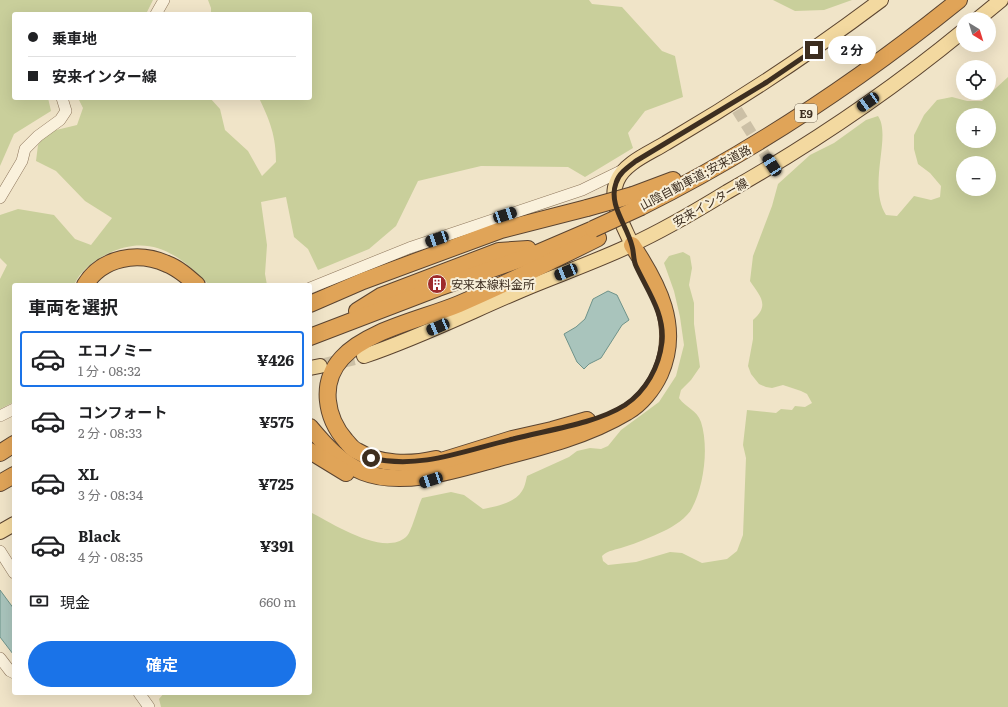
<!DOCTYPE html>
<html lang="ja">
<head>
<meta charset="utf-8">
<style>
  :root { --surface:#fff; --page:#f6f6f6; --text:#202124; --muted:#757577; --line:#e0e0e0; --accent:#1a73e8 }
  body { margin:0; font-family:Literata,"Noto Sans JP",serif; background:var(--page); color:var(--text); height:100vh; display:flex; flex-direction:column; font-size:15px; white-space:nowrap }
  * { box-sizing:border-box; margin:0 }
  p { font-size:13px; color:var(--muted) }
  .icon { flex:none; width:22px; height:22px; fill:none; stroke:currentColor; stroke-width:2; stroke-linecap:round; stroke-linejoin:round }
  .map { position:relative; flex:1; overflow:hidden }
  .details { position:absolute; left:12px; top:283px; width:300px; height:412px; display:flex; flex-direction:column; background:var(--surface); border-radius:4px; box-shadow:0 4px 16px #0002 }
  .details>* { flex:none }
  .hud { position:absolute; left:12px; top:12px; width:300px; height:88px; border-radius:4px; box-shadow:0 4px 16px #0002; display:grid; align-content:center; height:88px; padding:0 16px; background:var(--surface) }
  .needle { width:26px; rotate:142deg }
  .buttons { position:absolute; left:956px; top:12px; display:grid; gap:8px }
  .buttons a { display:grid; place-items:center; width:40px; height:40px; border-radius:50%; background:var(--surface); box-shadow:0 4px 16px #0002; font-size:20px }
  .end { position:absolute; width:18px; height:18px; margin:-9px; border:5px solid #3d2e20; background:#fff; box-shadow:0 0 0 2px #fff }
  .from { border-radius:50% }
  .bubble { position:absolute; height:28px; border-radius:14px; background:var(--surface); box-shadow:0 4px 16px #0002; font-size:13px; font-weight:700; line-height:28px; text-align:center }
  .car { position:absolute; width:12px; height:24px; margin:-12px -6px; border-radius:5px; box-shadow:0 0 3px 1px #0007; background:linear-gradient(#222 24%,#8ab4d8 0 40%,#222 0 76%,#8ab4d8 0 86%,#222 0) }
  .hud b { display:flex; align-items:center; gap:14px; height:38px; font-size:15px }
  .hud b+b { border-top:1px solid var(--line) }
  .hud i { width:10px; height:10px; background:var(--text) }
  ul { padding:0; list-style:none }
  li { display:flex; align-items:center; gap:12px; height:56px; margin:0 8px 6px; padding:0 8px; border:2px solid transparent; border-radius:4px }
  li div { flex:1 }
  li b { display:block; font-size:15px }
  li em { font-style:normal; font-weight:700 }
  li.selected { border-color:var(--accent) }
  li>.icon { width:36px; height:36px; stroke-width:1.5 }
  h2 { padding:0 16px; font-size:18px; line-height:48px }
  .pay { display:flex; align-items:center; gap:10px; height:44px; padding:0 16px; font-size:15px }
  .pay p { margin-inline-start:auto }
  .action { display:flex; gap:8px; margin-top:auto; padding:8px 16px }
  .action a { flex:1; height:46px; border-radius:24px; background:var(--accent); color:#fff; font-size:16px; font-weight:700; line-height:46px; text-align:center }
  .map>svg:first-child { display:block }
  .green { fill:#c9cf9b; fill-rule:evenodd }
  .water { fill:#a9c4bc; stroke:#6f938a }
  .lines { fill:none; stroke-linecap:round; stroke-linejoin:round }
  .minor-tunnel { stroke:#ccc0a6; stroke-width:11; stroke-dasharray:11 5.5; stroke-linecap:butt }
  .major-tunnel { stroke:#ccc0a6; stroke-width:14; stroke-dasharray:14 7; stroke-linecap:butt }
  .minor-casing { stroke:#8d765c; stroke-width:12 }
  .major-casing { stroke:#5b4430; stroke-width:16 }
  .highway-casing { stroke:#5b4430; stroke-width:18 }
  .minor { stroke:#faf1dc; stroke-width:11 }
  .major { stroke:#f3d9a0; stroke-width:14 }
  .highway { stroke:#e0a458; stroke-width:16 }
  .highway-bridge-casing { stroke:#5b4430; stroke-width:18; stroke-linecap:butt }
  .highway-bridge { stroke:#e0a458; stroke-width:16 }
  .route { stroke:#3d2e20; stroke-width:5 }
  .labels { text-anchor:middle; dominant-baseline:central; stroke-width:4; stroke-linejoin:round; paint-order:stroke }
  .shield { fill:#f7eed8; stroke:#756857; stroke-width:1 }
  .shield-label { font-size:11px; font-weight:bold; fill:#3d2e20 }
  .street-label { font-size:12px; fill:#3d2e20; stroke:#f7eed8 }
  .poi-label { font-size:12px; fill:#3d2e20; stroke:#f7eed8; text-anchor:start }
</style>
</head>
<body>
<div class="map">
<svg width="1008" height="707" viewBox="0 0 1008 707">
  <rect width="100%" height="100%" fill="#f0e4c8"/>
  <g class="green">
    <path d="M0 0H153L146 14H14V98H48L51 111 14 134 0 166Z"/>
    <path d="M208 0H589L592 4 622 7 662 51 675 56 683 97 645 111 628 133 633 148 585 177 568 167 481 166 418 181 396 226 369 249 318 270 308 249 294 237 286 197 261 202 267 245 265 274 267 285H209C179 254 150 233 107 254 93 261 80 271 74 285H14V402L0 409V279L7 265 0 258V215L18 209 54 215 75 239 91 245 112 218 85 201 56 171 36 161 38 145 48 132 77 125 83 108 78 98H210L220 109 225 130 248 151 262 176 276 162C276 136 270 121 259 98H310V14H211V8Z"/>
    <path d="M773 0H852L824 10 795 11Z"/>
    <path d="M1008 77V707H161L159 699 164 693H310V512C332 523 383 557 406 537 411 534 418 506 422 498L451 492 464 495 483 509C495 507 515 503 522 491 525 487 526 480 527 476L569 457 577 451 590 448 601 449 608 446 621 430 659 402 676 376 684 345 680 317 674 291 664 263 669 256 683 252 690 256 692 268 689 285 694 303V324L700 367 691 380 681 390 679 398C686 408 697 410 701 422 709 447 704 486 692 508 688 517 673 527 664 531 651 537 637 543 624 547 616 550 608 550 602 556L603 561 608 565 636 562 670 552 682 553 702 563 727 559 737 551 743 535 746 458 743 445 747 410 776 413 781 409 792 410 795 406 805 407 812 403 807 394 801 391 783 385 772 388 766 387 759 384 751 374 748 366 753 339V320C771 305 759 295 750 281L753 256 772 206 778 184 810 155 834 143 866 120 878 116C892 136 867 185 886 215L897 216 914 196 931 200 940 197 941 186 930 173 918 164 914 149V135L924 115 937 100 952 97 967 101H982ZM963 115H989V141H963ZM963 163H989V189H963Z"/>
  </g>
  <g class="water">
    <path d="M608 291 617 295 629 320 622 325 601 358 589 364 584 369 577 362 564 334 576 327 585 319 593 299Z"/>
    <path d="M0 590 14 609 13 654 0 637Z"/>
  </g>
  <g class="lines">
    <path class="minor-tunnel" d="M737 110 767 158"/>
    <path class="major-tunnel" d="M320 366 364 356"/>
    <defs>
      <g id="minor">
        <path d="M156 14 164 0"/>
        <path d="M0 198 22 161 25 149 38 136 60 120 66 111 62 98"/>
        <path d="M310 288 409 248 582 190 625 169"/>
        <path d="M0 416 14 409"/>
        <path d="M0 551 14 573"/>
        <path d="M0 658 10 671 14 673"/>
        <path d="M139 693 149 707"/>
      </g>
      <g id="major">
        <path d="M978 19 1001 0"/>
        <path d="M632 245C624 226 608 201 617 181 624 163 650 153 666 143 741 99 812 52 881 0"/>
        <path d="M364 356C421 337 474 310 529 287 563 273 597 261 631 245 664 230 696 211 727 192 810 145 890 91 963 31"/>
        <path d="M310 368 320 366"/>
        <path d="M0 532 14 524"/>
      </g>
      <g id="highway">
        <path d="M633 195 673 180"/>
        <path d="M641 207C755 150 860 80 959 0"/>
        <path d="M85 285C102 257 138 251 167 264 178 268 188 277 197 285"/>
        <path d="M310 304 363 281 501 230 587 208"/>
        <path d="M357 311 381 296 499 251 528 249"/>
        <path d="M310 337 438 288 535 254 591 230"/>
        <path d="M310 427C325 445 341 463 363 472 403 488 459 469 499 458 542 447 589 435 627 412 641 404 653 389 660 374 681 327 658 284 632 245"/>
        <path d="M310 451 346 473"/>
        <path d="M0 453 14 444"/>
        <path d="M436 459C410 465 380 465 357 451 352 449 349 444 346 441 326 418 319 383 342 358 367 330 423 319 459 304 506 284 552 261 598 238"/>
        <path d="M425 466 512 439 552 430 587 420"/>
        <path d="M0 483 14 475"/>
      </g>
    </defs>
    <use href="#minor" class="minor-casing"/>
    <use href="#major" class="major-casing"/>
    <use href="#highway" class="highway-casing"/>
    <use href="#minor" class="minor"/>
    <use href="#major" class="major"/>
    <use href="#highway" class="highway"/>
    <defs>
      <g id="highway-bridge">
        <path d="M587 208 633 195"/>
        <path d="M593 229 641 207"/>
      </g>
    </defs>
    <use href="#highway-bridge" class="highway-bridge-casing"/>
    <use href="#highway-bridge" class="highway-bridge"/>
  </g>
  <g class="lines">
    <path class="route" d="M371 458C420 470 466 450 513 439 547 430 595 424 625 405 646 391 659 367 662 342 665 314 647 290 636 266 633 260 634 252 632 246 627 225 608 205 616 183 619 173 628 167 636 161L767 82 814 50"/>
  </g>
  <defs>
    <symbol id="building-disc" viewBox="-11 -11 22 22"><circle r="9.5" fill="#9e2a2b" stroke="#f7eed8"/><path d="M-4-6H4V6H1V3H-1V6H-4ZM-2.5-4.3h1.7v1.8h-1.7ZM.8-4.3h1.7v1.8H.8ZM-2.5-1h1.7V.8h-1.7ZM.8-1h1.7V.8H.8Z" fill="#fff"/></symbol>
  </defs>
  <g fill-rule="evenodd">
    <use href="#building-disc" x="426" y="273" width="22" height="22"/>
  </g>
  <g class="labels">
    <rect class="shield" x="795" y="104" width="22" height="18" rx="3"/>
    <g class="shield-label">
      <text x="806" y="113">E9</text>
    </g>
    <g class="street-label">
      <text transform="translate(695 177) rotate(-28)">山陰自動車道;安来道路</text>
      <text transform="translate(710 202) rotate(-30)">安来インター線</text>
    </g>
    <g class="poi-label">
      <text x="451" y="284">安来本線料金所</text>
    </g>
  </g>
</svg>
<div class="buttons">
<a><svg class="needle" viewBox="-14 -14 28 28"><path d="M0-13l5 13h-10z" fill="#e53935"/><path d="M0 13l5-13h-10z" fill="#757577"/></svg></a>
<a><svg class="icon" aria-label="locate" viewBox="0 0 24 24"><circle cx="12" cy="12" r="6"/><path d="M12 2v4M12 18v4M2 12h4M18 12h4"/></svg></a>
<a>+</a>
<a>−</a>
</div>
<i class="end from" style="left:371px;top:458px"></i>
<i class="end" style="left:814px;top:50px"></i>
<div class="bubble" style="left:828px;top:36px;width:48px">2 分</div>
<i class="car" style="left:868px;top:102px;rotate:235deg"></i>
<i class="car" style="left:772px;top:165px;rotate:327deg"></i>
<i class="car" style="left:505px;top:215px;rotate:72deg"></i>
<i class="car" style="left:437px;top:239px;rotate:251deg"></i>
<i class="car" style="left:566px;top:272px;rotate:248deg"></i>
<i class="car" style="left:438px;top:327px;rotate:247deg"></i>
<i class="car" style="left:431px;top:480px;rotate:252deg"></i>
<div class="hud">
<b><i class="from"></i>乗車地</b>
<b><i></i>安来インター線</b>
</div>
<section class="details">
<h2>車両を選択</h2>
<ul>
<li class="selected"><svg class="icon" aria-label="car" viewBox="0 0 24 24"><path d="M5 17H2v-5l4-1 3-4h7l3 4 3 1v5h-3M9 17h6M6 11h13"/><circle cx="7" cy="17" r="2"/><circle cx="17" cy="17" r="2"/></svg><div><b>エコノミー</b><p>1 分 · 08:32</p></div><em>¥426</em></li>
<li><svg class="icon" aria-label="car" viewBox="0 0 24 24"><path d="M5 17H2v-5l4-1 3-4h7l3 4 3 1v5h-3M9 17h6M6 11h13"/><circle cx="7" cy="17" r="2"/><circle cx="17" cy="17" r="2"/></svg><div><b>コンフォート</b><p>2 分 · 08:33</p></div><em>¥575</em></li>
<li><svg class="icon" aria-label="car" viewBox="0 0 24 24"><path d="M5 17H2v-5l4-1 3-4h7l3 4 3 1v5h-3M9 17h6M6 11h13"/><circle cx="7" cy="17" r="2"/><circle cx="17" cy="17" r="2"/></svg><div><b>XL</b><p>3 分 · 08:34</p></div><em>¥725</em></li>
<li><svg class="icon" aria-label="car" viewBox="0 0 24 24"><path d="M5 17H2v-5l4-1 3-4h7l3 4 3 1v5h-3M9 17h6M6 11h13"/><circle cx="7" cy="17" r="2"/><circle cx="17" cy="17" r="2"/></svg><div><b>Black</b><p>4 分 · 08:35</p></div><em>¥391</em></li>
</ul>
<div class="pay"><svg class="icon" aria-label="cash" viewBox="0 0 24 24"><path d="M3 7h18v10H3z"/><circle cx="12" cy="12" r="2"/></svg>現金<p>660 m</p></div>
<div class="action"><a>確定</a></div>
</section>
</div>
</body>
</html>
